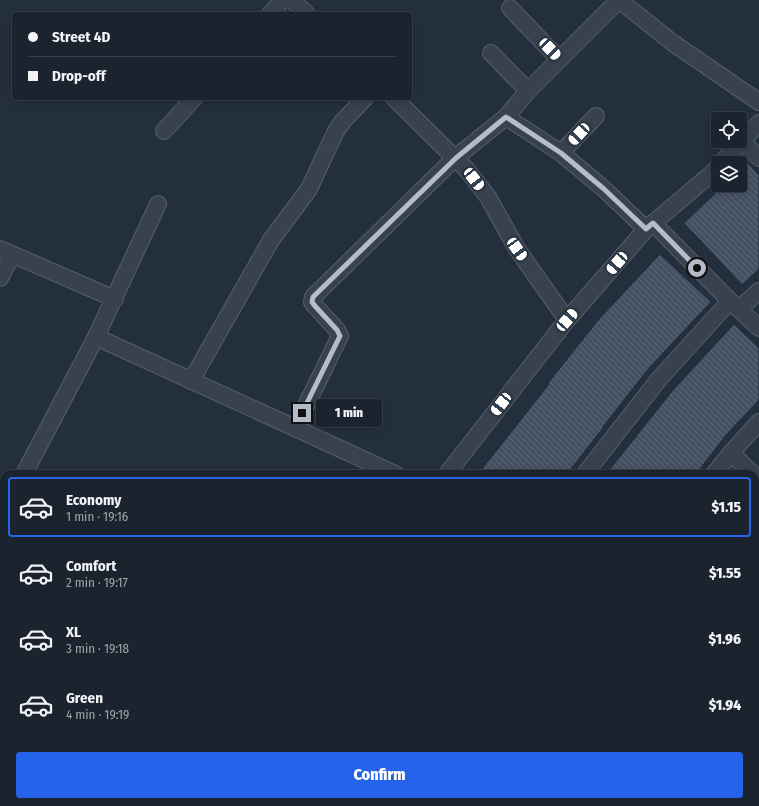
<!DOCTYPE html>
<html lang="en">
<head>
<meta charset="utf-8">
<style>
  :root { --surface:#1b232e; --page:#242b36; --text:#f1f3f6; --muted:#a0a4aa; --line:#39404a; --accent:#2563eb }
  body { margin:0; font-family:"Fira Sans Condensed",sans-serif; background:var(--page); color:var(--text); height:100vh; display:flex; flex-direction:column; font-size:15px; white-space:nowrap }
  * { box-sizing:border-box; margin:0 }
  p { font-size:13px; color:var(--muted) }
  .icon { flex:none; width:22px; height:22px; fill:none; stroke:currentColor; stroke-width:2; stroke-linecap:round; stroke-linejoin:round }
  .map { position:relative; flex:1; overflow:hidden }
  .details { position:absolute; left:0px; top:470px; width:759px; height:336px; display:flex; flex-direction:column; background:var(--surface); border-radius:12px 12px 0 0; box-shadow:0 2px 10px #0003,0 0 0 1px var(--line) }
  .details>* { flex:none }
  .top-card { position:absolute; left:12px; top:12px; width:400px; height:88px; border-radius:4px; box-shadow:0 2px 10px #0003,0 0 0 1px var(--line); display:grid; align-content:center; height:88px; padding:0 16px; background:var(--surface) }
  .buttons { position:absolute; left:711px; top:112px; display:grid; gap:8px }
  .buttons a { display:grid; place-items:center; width:36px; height:36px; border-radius:4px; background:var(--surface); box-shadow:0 2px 10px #0003,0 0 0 1px var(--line); font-size:20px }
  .end { position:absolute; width:18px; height:18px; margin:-9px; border:5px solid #b4bcc9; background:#111; box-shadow:0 0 0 2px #111 }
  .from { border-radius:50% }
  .bubble { position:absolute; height:28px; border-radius:4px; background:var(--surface); box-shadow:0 2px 10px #0003,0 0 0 1px var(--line); font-size:13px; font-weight:800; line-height:28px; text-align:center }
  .car { position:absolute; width:12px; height:24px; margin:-12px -6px; border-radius:5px; box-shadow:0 0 3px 1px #0007; background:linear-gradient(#fff 24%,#345 0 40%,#fff 0 76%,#345 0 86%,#fff 0) }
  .top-card b { display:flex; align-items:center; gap:14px; height:38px; font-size:15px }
  .top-card b+b { border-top:1px solid var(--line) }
  .top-card i { width:10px; height:10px; background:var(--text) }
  ul { padding:7px 0 0; list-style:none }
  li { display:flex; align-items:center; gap:12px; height:60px; margin:0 8px 6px; padding:0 8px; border:2px solid transparent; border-radius:4px }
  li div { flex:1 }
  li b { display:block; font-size:15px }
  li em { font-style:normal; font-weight:800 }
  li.selected { border-color:var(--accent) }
  li>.icon { width:36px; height:36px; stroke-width:1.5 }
  .action { display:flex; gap:8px; margin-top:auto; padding:8px 16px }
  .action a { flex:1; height:46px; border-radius:4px; background:var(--accent); color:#fff; font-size:16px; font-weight:800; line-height:46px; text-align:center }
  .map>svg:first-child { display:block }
  .building { fill:url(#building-back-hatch); stroke:#1f2835 }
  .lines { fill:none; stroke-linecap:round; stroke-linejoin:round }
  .minor-casing { stroke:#565f6c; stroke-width:18 }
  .minor { stroke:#38414e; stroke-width:16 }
  .route { stroke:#b4bcc9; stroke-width:5 }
</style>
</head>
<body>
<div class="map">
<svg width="759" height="806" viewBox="0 0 759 806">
  <defs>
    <pattern id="building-back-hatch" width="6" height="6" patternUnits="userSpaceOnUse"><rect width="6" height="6" fill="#455162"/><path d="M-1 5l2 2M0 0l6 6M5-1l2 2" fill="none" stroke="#5d6877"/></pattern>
  </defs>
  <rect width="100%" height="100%" fill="#242f3e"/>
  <g class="building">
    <path d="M748 163 759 175V269L742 285 684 223 724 185H740V170Z"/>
    <path d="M660 254 711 302 649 368 602 428H603L567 474H478L549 384 548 383 599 319Z"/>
    <path d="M734 324 759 348V400L727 434 696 474H606L673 390Z"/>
  </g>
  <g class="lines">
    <defs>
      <g id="minor">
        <path d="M292 0 307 14"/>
        <path d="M510 8 559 59"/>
        <path d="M270 14 283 0"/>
        <path d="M491 53 528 91"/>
        <path d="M394 98 467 170 488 197 517 249 567 320"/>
        <path d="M506 117 561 153 604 189 646 229"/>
        <path d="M164 131 194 98"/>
        <path d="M742 141 759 158"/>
        <path d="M561 153 596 116"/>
        <path d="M721 163 759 123"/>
        <path d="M653 223 730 301 759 328"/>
        <path d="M0 249 115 299"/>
        <path d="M0 278 12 255"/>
        <path d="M739 309 759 291"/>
        <path d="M96 337 295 428 395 474"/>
        <path d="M191 381 271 240 309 189 321 163 336 131 343 121 365 98"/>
        <path d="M295 428 340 336 337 330 315 306 312 302 313 297 455 158 506 117 528 91 619 0 673 43 759 102"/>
        <path d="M731 453 753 474"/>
        <path d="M24 474 96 337 158 204"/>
        <path d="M447 474 567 320 646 229 711 174 718 167"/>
        <path d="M585 474 659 379 730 301"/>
        <path d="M714 474 731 453 759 422"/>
        <path d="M0 507 4 504"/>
        <path d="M346 802 351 806"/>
        <path d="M193 806 197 802"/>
        <path d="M331 806 334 802"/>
        <path d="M431 806 435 802"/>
      </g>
    </defs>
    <use href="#minor" class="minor-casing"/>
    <use href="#minor" class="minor"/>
  </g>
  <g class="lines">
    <path class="route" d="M302 413 340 336 337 330 315 306 312 302 313 297 456 158 506 117 561 153 604 189 646 229 653 223 697 268"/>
  </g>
</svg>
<div class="buttons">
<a><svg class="icon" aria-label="locate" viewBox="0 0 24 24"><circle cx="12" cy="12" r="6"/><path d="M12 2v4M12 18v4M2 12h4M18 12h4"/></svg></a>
<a><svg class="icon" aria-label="layers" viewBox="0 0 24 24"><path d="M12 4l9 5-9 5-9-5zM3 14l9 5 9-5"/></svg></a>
</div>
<i class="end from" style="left:697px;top:268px"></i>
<i class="end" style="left:302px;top:413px"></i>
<div class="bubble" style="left:316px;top:399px;width:66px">1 min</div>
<i class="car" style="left:550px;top:49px;rotate:136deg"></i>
<i class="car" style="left:579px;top:134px;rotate:223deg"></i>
<i class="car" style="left:474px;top:179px;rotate:142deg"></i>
<i class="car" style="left:517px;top:249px;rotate:145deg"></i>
<i class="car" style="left:617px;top:263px;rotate:221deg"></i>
<i class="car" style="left:567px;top:320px;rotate:41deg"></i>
<i class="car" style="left:501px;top:404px;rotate:218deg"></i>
<div class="top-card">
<b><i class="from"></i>Street 4D</b>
<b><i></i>Drop-off</b>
</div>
<section class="details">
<ul>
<li class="selected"><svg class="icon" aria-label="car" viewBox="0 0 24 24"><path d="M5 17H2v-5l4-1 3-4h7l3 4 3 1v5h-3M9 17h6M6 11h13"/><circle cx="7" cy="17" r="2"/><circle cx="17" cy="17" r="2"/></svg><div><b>Economy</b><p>1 min · 19:16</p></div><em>$1.15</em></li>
<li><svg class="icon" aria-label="car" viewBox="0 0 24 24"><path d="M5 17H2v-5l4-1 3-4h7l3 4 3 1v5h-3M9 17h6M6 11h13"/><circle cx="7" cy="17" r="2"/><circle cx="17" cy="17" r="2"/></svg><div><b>Comfort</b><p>2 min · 19:17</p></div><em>$1.55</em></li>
<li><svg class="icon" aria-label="car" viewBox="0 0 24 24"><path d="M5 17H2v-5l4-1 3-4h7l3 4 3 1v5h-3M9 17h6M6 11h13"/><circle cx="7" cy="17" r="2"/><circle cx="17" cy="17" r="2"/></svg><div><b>XL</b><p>3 min · 19:18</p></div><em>$1.96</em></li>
<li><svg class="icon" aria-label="car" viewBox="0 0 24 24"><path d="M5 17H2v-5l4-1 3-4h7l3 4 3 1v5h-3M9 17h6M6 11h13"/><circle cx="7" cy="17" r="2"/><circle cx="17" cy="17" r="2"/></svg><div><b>Green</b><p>4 min · 19:19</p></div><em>$1.94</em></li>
</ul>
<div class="action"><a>Confirm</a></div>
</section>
</div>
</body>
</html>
